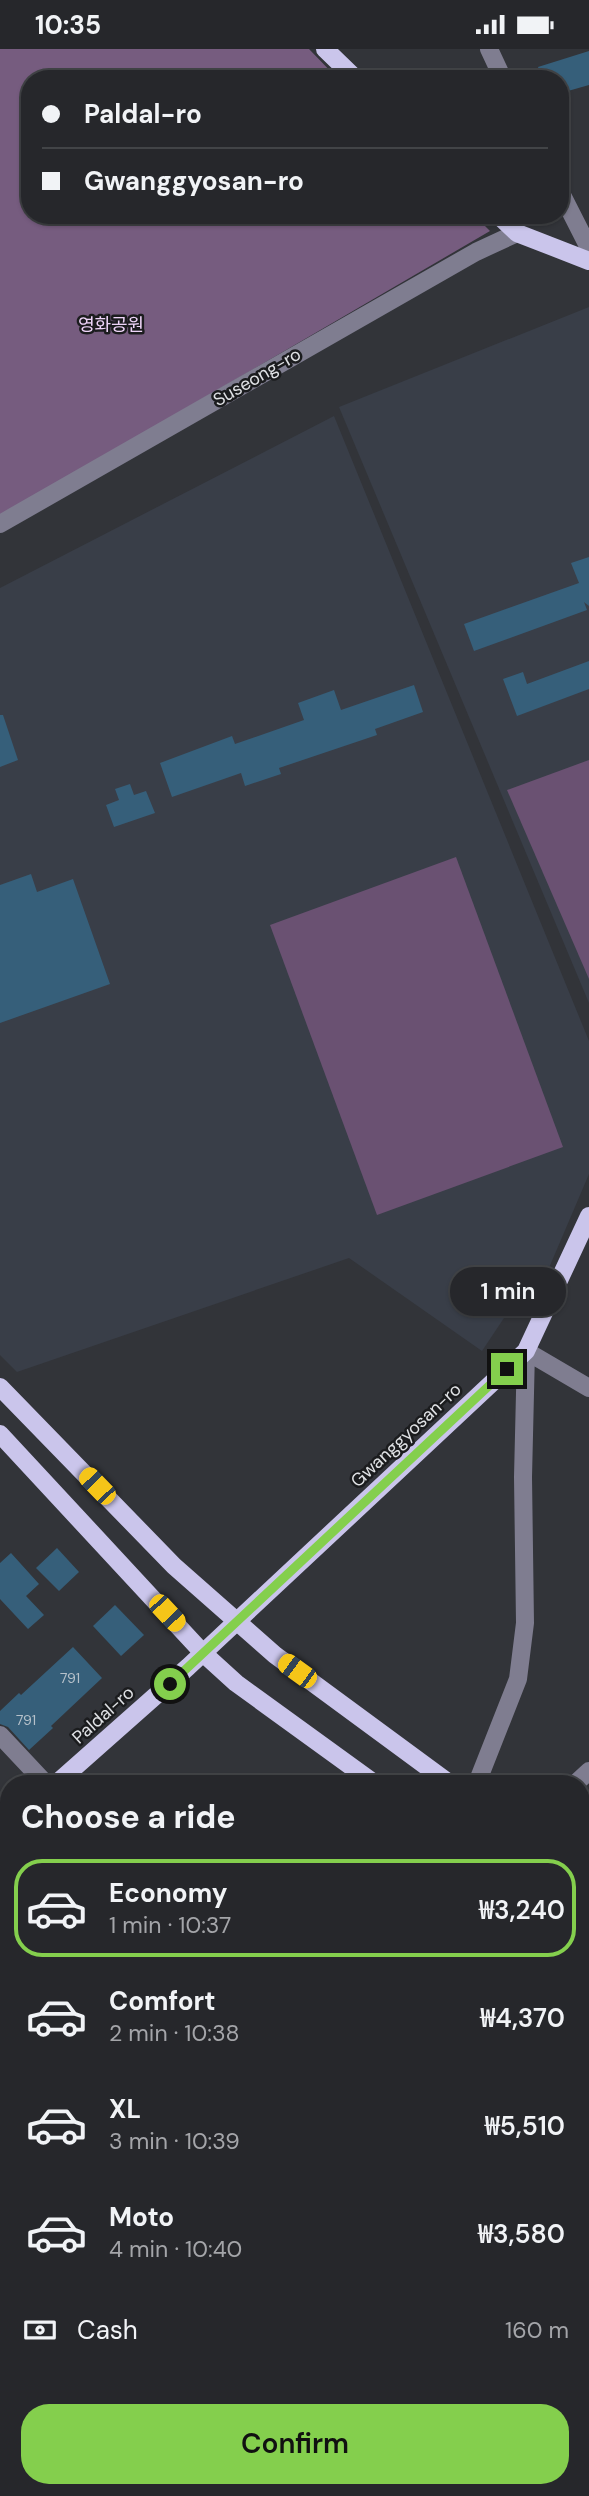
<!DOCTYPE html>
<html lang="en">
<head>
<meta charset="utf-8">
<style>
  :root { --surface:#26272b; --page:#323337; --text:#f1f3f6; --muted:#a4a5a9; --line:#424447; --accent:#84cf4d }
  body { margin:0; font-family:"DM Sans","Noto Sans KR",sans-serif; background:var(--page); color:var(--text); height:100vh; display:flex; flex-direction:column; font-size:26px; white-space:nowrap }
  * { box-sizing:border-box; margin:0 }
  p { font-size:23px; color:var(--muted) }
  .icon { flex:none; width:38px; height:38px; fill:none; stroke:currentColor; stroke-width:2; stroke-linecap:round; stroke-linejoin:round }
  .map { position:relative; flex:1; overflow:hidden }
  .sheet { position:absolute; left:0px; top:1726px; width:590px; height:723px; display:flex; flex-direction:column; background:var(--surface); border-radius:28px 28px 0 0; box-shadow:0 2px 5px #0004,0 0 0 2px var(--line) }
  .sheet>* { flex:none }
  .top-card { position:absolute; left:21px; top:21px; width:548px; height:154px; border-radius:28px; box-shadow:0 2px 5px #0004,0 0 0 2px var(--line); display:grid; align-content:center; height:154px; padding:0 21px; background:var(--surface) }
  .end { position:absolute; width:32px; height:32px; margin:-16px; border:9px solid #84cf4d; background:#111; box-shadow:0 0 0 4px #111 }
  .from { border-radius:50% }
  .bubble { position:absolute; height:49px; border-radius:24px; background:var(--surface); box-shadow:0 2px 5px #0004,0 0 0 2px var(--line); font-size:23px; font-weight:600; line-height:49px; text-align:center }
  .car { position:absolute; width:21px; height:42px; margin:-21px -10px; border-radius:9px; box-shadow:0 0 5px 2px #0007; background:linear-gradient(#f5c518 24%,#345 0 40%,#f5c518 0 76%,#345 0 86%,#f5c518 0) }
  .top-card b { display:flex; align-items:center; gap:24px; height:66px; font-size:26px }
  .top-card b+b { border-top:2px solid var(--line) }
  .top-card i { width:18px; height:18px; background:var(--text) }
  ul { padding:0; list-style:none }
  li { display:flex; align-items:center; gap:21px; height:98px; margin:0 14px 10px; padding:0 7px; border:4px solid transparent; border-radius:28px }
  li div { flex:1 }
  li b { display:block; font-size:26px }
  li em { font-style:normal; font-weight:600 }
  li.selected { border-color:var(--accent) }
  li>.icon { width:63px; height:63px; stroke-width:1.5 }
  h2 { padding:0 21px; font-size:32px; line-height:84px }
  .pay { display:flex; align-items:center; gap:18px; height:77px; padding:0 21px; font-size:26px }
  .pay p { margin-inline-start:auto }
  .action { display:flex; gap:14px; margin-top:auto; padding:14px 21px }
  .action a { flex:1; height:80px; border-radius:28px; background:var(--accent); color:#111; font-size:28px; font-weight:600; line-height:80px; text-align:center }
  .status { display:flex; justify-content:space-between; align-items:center; height:49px; padding:0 35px; background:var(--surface); direction:ltr }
  .status svg { height:19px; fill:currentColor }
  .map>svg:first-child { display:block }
  .built { fill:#393e48 }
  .green { fill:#6a5172 }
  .forest { fill:#765c7f }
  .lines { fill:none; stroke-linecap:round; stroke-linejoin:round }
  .river { stroke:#56909c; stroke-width:33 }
  .building { fill:#365f7a }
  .minor { stroke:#7f7d90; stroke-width:18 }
  .major { stroke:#cac5eb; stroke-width:18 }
  .route { stroke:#84cf4d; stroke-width:9 }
  .labels { text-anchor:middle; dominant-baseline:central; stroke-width:5; stroke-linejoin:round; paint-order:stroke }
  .number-label { font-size:14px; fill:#b6c1ca }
  .park-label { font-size:18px; fill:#eed4f8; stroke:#1b1c1e }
  .street-label { font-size:18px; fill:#e0e2e5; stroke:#1b1c1e }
</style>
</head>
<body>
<div class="status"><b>10:35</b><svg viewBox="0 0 49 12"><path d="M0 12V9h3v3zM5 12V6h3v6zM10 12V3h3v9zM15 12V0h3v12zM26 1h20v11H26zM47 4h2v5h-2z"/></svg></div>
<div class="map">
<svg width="589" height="2447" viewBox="0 0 589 2447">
  <rect width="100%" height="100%" fill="#323439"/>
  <g class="built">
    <path d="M589 258V954L339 358Z"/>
    <path d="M334 367 589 992V1125L537 1247 506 1266 482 1302 349 1209 17 1323 0 1306V539Z"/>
  </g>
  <g class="green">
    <path d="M589 711V930L507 741Z"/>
    <path d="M456 808 563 1098 377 1166 270 876Z"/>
  </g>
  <path class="forest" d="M0 0H309L338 30H30V166H474L490 182 0 468Z"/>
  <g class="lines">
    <path class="river" d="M263 2447 269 2440"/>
  </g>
  <g class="building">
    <path d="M589 2V36L568 42 566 34 560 36V30H542L538 18Z"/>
    <path d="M589 508V557L584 553 587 561 474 602 464 575 579 534 571 514Z"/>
    <path d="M589 612V640L517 667 503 630 523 623 527 635Z"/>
    <path d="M414 636 423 663 375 680 377 686 279 719 281 725 245 737 241 724 172 748 160 714 232 687 235 695 304 671 298 654 334 641 341 661Z"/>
    <path d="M0 666H3L18 711 0 718Z"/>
    <path d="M130 735 134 746 146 742 155 764 114 778 106 756 119 751 115 740Z"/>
    <path d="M31 825 37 843 73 830 110 935 0 974V836Z"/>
    <path d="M57 1499 79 1523 59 1542 36 1519Z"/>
    <path d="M11 1504 39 1535 26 1547 44 1566 28 1580 0 1550V1514Z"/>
    <path d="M115 1556 144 1586 121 1607 93 1577Z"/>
    <path d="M73 1598 102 1629 51 1677 53 1679 29 1701 8 1678 0 1675V1662L19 1644 21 1646Z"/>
  </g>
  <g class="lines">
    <g class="minor">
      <path d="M489 0 503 30"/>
      <path d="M560 142 589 199"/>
      <path d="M0 475 476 203 517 184"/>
      <path d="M0 1686 45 1734"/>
      <path d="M477 1734 518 1630 525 1574 523 1428 526 1302 589 1339"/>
      <path d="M576 1734 589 1722"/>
      <path d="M0 1856 9 1855"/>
      <path d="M0 1973 9 1965"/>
      <path d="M581 2021 589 2013"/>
      <path d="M581 2064 589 2070"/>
      <path d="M0 2098 9 2090"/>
      <path d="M581 2162 589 2154"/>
      <path d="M0 2253 9 2245"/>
      <path d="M0 2269 9 2279"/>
      <path d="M581 2310 589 2303"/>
      <path d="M0 2319 9 2321"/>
      <path d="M0 2403 9 2395"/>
      <path d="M167 2440 177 2447"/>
      <path d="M439 2440 452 2447"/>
      <path d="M84 2447 88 2440"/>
      <path d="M216 2447 222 2440"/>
      <path d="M322 2447 328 2440"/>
    </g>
    <g class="major">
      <path d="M325 0 356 30"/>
      <path d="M498 166 517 184 589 212"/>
      <path d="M0 1338 174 1517 275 1606 449 1734"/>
      <path d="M0 1385 203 1604 236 1634 374 1734"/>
      <path d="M57 1734 188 1618 526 1302 589 1167"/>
      <path d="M0 1785 9 1777"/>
      <path d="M581 1831 589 1837"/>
      <path d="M581 1869 589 1873"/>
    </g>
  </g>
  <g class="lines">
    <path class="route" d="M170 1635 507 1320"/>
  </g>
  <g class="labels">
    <g class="number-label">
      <text x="70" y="1629">791</text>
      <text x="26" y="1671">791</text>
    </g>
    <g class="park-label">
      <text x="111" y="276">영화공원</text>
    </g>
    <g class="street-label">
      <text transform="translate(257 328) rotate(-30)">Suseong-ro</text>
      <text transform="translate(406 1386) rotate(-43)">Gwanggyosan-ro</text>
      <text transform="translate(103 1666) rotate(-42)">Paldal-ro</text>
    </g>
  </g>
</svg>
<i class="end from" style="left:170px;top:1635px"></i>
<i class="end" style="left:507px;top:1320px"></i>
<div class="bubble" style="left:450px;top:1218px;width:116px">1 min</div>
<i class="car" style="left:97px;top:1437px;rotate:316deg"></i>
<i class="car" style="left:167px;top:1564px;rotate:137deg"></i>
<i class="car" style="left:297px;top:1622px;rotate:306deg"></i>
<div class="top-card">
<b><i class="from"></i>Paldal-ro</b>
<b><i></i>Gwanggyosan-ro</b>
</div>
<section class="sheet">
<h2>Choose a ride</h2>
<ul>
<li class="selected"><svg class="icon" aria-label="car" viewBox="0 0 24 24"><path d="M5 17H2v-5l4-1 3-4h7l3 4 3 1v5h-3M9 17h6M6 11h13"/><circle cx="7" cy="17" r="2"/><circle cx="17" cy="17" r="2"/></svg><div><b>Economy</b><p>1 min · 10:37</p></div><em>₩3,240</em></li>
<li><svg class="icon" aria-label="car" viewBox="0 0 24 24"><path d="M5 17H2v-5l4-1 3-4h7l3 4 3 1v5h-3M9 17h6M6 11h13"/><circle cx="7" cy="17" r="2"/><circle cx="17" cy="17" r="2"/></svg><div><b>Comfort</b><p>2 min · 10:38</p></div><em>₩4,370</em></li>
<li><svg class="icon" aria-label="car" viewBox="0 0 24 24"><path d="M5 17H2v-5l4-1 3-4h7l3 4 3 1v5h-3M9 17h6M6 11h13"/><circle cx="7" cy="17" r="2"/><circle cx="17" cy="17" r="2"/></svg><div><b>XL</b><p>3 min · 10:39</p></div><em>₩5,510</em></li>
<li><svg class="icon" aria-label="car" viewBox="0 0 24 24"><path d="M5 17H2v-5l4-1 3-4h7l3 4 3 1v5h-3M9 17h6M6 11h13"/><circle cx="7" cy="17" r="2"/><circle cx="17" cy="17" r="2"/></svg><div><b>Moto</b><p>4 min · 10:40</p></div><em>₩3,580</em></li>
</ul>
<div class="pay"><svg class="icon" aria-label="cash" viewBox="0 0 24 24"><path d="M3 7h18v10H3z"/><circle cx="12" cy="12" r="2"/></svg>Cash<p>160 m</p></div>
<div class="action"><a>Confirm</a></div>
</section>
</div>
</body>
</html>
